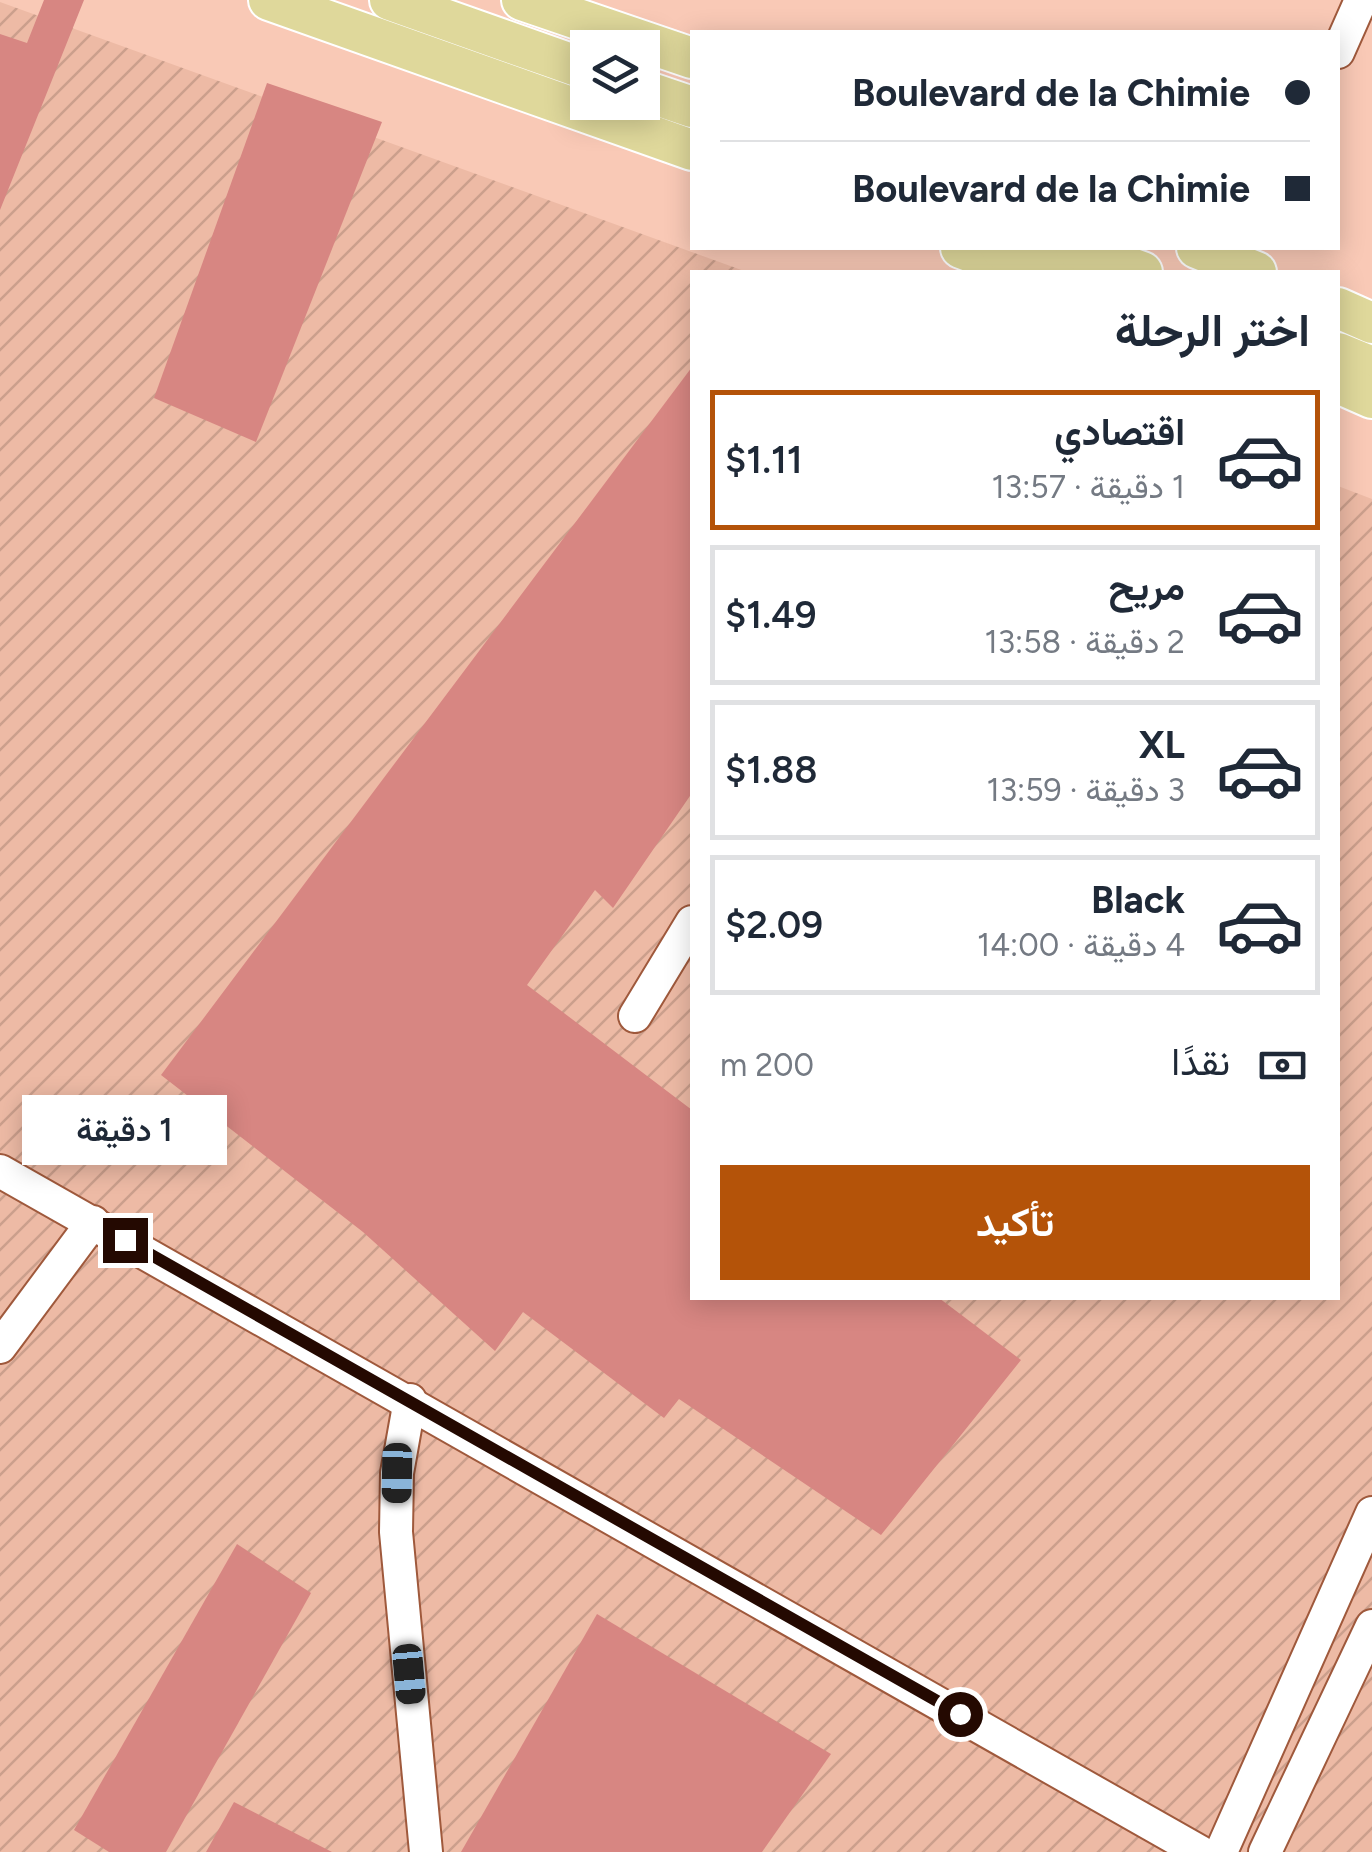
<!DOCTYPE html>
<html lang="ar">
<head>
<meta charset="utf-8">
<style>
  :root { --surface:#fff; --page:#f6f6f7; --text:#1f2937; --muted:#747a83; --line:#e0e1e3; --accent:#b45309 }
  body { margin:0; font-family:Figtree,Vazirmatn,sans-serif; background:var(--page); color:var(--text); direction:rtl; height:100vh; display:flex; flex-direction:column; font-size:38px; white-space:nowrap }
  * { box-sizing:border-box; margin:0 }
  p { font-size:32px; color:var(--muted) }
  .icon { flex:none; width:55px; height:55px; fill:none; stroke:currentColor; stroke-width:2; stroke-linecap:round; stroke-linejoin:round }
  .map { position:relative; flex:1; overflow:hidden; direction:ltr }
  .details { position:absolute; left:690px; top:270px; width:650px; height:1030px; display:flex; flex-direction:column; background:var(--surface); border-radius:0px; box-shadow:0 5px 25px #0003; direction:rtl }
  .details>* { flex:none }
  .banner { position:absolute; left:690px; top:30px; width:650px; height:220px; border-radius:0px; box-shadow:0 5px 25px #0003; direction:rtl; display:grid; align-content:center; height:220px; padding:0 30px; background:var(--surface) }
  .buttons { position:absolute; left:570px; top:30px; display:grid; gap:20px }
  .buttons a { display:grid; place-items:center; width:90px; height:90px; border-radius:0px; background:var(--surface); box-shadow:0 5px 25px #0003; font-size:50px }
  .end { position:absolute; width:45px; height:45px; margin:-22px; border:12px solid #240901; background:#fff; box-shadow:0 0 0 5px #fff }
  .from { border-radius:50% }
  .bubble { position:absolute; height:70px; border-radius:0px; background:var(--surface); box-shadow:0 5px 25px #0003; font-size:32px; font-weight:600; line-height:70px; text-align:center; direction:rtl }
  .car { position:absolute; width:30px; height:60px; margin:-30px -15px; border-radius:12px; box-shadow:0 0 8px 2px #0007; background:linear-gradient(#222 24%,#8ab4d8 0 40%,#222 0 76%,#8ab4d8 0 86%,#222 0) }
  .banner b { display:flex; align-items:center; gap:35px; height:95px; font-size:38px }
  .banner b+b { border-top:2px solid var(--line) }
  .banner i { width:25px; height:25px; background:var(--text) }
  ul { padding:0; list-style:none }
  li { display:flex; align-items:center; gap:30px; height:140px; margin:0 20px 15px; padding:0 10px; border:5px solid var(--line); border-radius:0px }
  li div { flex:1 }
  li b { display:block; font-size:38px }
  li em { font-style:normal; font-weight:600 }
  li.on { border-color:var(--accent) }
  li>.icon { width:90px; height:90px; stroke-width:1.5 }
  h2 { padding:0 30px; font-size:45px; line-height:120px }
  .pay { display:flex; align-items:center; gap:25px; height:110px; padding:0 30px; font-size:38px }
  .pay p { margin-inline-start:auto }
  .primary-button { display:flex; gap:20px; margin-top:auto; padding:20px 30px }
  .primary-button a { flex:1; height:115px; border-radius:0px; background:var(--accent); color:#fff; font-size:40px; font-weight:600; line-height:115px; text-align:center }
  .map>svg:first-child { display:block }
  .industrial { fill:url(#industrial-furrows) }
  .building { fill:#d78682 }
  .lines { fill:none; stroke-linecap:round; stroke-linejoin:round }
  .minor-casing { stroke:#9f593c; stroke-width:36 }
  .major-casing { stroke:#fff; stroke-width:44 }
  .minor { stroke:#fff; stroke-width:32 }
  .major { stroke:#dfd89b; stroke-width:40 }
  .route { stroke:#240901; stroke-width:12 }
</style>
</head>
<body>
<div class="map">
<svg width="1372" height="1852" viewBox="0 0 1372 1852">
  <defs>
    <pattern id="industrial-furrows" width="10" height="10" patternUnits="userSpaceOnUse" patternTransform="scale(2.5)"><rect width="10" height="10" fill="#edbaa5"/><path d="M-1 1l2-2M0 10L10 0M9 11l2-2" fill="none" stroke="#cb9f8c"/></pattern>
  </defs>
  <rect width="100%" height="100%" fill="#f9c9b6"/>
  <path class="industrial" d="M0 2 747 272H692V1298H1338V486L1372 499V1852H0Z"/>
  <g class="building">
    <path d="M44 0H84L0 210V34L27 43Z"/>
    <path d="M267 83 382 122 256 442 154 398Z"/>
    <path d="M692 367V793L613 908 595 890 527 985 692 1110V1298H939L1021 1360 881 1535 679 1399 664 1418 523 1312 495 1351 363 1232 161 1075Z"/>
    <path d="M237 1544 311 1593 166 1852H109L74 1830Z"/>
    <path d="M597 1614 831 1754 762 1852H461Z"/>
    <path d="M234 1802 332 1852H206Z"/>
  </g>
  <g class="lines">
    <defs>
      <g id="minor">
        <path d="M1338 52 1361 0"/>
        <path d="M635 1016 692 922"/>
        <path d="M0 1171 1200 1852"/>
        <path d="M0 1347 93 1222"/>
        <path d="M410 1400 397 1473 396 1532 426 1852"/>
        <path d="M1221 1852 1372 1513"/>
        <path d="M1265 1852 1372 1626"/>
      </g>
      <g id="major">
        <path d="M269 0 692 150"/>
        <path d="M390 0 588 70"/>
        <path d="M522 0 692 58"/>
        <path d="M642 90 692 107"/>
        <path d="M961 248 1022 271"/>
        <path d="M1001 248 1066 272"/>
        <path d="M1076 248 1142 272"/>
        <path d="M1197 248 1256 272"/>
        <path d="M1338 308 1372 323"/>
        <path d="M1338 353 1372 367"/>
        <path d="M1338 383 1372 398"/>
      </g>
    </defs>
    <use href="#minor" class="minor-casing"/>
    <use href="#major" class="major-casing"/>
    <use href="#minor" class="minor"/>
    <use href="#major" class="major"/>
  </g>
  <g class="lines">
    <path class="route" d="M125 1240 960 1714"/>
  </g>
</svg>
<div class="buttons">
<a><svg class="icon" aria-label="layers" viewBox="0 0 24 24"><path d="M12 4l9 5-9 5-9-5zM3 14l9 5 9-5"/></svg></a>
</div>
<i class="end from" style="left:960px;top:1714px"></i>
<i class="end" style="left:125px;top:1240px"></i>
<div class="bubble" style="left:22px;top:1095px;width:205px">1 دقيقة</div>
<i class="car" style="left:397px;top:1473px;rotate:181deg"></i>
<i class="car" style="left:409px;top:1674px;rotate:175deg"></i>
<div class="banner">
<b><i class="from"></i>Boulevard de la Chimie</b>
<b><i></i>Boulevard de la Chimie</b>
</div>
<section class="details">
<h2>اختر الرحلة</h2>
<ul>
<li class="on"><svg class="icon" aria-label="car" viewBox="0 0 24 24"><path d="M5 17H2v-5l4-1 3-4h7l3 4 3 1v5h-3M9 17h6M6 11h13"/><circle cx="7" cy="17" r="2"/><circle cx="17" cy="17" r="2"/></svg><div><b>اقتصادي</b><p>1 دقيقة · 13:57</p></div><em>$1.11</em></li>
<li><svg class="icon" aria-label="car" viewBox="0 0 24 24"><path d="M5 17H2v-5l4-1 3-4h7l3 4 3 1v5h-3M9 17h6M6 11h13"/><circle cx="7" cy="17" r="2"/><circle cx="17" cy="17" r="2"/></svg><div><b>مريح</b><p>2 دقيقة · 13:58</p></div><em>$1.49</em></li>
<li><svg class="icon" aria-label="car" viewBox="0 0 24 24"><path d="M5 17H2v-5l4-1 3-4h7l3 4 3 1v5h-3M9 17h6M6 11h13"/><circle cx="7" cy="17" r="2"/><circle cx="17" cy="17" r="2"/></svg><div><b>XL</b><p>3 دقيقة · 13:59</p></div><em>$1.88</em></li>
<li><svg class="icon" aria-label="car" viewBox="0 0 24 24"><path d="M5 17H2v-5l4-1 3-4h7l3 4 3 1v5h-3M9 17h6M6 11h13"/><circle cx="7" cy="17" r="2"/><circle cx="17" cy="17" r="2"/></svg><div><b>Black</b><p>4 دقيقة · 14:00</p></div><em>$2.09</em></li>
</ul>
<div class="pay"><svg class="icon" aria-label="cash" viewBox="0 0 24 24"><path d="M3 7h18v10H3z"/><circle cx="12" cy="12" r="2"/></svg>نقدًا<p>200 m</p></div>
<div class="primary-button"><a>تأكيد</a></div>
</section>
</div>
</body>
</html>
